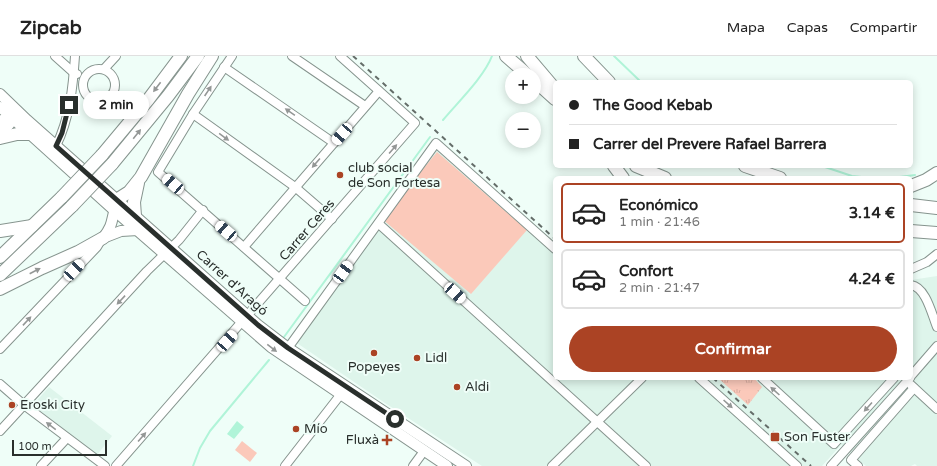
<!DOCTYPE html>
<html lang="es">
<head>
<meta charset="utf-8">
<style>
  :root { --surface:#fff; --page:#f2f2f2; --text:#222; --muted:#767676; --line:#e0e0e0; --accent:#ab4324 }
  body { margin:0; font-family:"Varela Round",sans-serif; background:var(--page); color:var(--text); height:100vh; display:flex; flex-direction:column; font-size:15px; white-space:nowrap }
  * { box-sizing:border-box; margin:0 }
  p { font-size:13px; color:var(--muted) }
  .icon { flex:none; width:22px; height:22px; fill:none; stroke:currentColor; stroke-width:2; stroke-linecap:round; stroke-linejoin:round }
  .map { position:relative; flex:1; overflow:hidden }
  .drawer { position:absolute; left:553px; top:120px; width:360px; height:204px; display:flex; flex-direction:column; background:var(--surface); border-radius:6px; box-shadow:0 2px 10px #0003 }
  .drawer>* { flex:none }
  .hud { position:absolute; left:553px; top:24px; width:360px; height:88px; border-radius:6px; box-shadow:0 2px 10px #0003; display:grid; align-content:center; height:88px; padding:0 16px; background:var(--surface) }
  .fabs { position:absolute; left:505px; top:12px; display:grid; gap:8px }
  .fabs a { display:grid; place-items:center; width:36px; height:36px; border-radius:50%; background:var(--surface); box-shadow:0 2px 10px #0003; font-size:20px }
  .scale { position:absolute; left:12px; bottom:10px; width:95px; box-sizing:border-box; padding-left:4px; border:2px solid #292f2c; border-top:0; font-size:11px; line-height:14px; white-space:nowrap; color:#292f2c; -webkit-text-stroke:3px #effef8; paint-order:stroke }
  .end { position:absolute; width:18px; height:18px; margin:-9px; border:5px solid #292f2c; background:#fff; box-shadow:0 0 0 2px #fff }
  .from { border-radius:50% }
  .bubble { position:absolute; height:28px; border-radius:14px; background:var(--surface); box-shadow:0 2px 10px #0003; font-size:13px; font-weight:700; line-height:28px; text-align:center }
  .car { position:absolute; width:12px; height:24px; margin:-12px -6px; border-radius:5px; box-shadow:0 0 3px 1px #0007; background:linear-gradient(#fff 24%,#345 0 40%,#fff 0 76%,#345 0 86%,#fff 0) }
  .hud b { display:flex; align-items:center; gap:14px; height:38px; font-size:15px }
  .hud b+b { border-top:1px solid var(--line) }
  .hud i { width:10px; height:10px; background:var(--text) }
  ul { padding:7px 0 0; list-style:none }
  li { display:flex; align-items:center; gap:12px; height:60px; margin:0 8px 6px; padding:0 8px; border:2px solid var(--line); border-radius:6px }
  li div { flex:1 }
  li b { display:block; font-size:15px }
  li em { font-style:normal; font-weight:700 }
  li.selected { border-color:var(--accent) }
  li>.icon { width:36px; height:36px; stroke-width:1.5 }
  .cta { display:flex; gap:8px; margin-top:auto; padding:8px 16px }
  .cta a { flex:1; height:46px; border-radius:24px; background:var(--accent); color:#fff; font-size:16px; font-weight:700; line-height:46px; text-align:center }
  header { display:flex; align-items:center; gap:24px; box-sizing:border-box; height:56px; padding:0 20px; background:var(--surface); border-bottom:1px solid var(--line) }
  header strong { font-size:19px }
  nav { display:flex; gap:22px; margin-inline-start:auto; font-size:14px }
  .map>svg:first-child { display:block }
  .built { fill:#def5eb }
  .grass { fill:#fbc9ba }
  .park { fill:url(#park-tufts) }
  .water { fill:#b0f4d8 }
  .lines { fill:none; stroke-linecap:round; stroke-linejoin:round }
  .stream { stroke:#b0f4d8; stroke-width:2 }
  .minor-casing { stroke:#86948e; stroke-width:10 }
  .major-casing { stroke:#86948e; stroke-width:12 }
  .highway-casing { stroke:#86948e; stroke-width:14 }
  .minor { stroke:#fff; stroke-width:8 }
  .major { stroke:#fff; stroke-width:10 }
  .highway { stroke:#fff; stroke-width:12 }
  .rail { stroke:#646d69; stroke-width:2; stroke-dasharray:5 5; stroke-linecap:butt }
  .highway-bridge-casing { stroke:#86948e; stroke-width:14; stroke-linecap:butt }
  .highway-bridge { stroke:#fff; stroke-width:12 }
  .oneway { fill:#949796 }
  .route { stroke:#292f2c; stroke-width:5 }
  .poi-dot { fill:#ab4324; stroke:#effef8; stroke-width:1.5 }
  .labels { text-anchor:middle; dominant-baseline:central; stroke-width:4; stroke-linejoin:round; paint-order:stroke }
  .poi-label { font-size:13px; fill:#292f2c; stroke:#effef8; text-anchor:start }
  .street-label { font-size:13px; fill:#292f2c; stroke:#effef8 }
</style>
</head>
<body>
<header>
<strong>Zipcab</strong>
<nav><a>Mapa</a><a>Capas</a><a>Compartir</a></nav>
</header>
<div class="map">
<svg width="937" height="410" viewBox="0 0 937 410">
  <defs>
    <pattern id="park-tufts" width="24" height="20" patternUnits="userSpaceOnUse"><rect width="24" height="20" fill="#fbc9ba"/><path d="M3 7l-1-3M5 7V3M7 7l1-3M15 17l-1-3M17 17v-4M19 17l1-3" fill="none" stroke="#d7ada0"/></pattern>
  </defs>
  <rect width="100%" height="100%" fill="#effef8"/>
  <g class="built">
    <path d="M435 81 555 189V322H911V224L937 220V410H917L915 408 911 410H866L841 389 822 410H482L385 347 291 283Z"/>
    <path d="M49 331 112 380 97 399 33 349Z"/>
  </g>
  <g class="grass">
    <path d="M437 96 527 174 471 238 382 163Z"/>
    <path d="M242 385 257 397 250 406 235 394Z"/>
  </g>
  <path class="park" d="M718 322H754L762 331 748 349Z"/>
  <path class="water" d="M237 365 244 371 234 383 227 378Z"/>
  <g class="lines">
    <g class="stream">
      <path d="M614 0 641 26"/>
      <path d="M443 64C458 46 484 21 492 0"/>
      <path d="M822 110 852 120 871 122"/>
      <path d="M892 122 915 119"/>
      <path d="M284 281 430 81"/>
      <path d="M193 410 200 392 210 375 269 304"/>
    </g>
    <defs>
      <g id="minor">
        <path d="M55 0 74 17 77 18"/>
        <path d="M232 0 193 58 158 116 305 245"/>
        <path d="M292 0 365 50"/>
        <path d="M224 11 334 87"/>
        <circle cx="99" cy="29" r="16"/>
        <path d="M104 13 116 0"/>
        <path d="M193 58 295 131 332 163"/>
        <path d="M56 90C70 62 73 30 75 0"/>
        <path d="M379 168 646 410"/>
        <path d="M244 191 379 35"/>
        <path d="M911 213 927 206 937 198"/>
        <path d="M911 229C926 231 932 259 937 271"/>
        <path d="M288 292 436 87 555 193"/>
        <path d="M0 293 97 191 100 186"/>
        <path d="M911 320 937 290"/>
        <path d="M699 322 797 410"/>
        <path d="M762 322 834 388 894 322"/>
        <path d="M0 328 24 349 105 410"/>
        <path d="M911 329 937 353"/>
        <path d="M0 375 147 215 179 184 203 154"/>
        <path d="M41 410 67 382"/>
        <path d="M116 410 415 67 340 0"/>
        <path d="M285 410 341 338"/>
        <path d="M413 410 424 395"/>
        <path d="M552 410 642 322"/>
        <path d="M831 410 910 322"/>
        <path d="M858 410 851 404 914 332"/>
      </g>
      <g id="major">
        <path d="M0 38 27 64 258 269 288 292 466 410"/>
        <path d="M0 51 114 154 271 291 447 410"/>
        <path d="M0 65 6 62 16 60"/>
        <path d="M103 182C114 168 111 164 116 149"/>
        <path d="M103 182 121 175 138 174"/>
      </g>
      <g id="highway">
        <path d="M506 0 528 19"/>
        <path d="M527 0 555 33"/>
        <path d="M584 0 609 26"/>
        <path d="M534 24 555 43"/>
        <path d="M0 78 9 67 10 61"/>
        <path d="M0 82 17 78H29"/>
        <path d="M102 99 148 44 181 0"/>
        <path d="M112 108 168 40 198 0"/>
        <path d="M614 110 623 122"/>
        <path d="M636 110 665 122"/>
        <path d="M745 110 780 122"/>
        <path d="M911 130 926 124 937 117"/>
        <path d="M118 143 129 136 141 121 188 38 212 0"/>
        <path d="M911 149 937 152"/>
        <path d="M135 160 134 146 138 127"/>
        <path d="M0 175 32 170"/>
        <path d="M911 175 937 177"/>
        <path d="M0 201 62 141"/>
        <path d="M0 219 72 150"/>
        <path d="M0 233 42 212 78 196 103 182"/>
      </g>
    </defs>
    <use href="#minor" class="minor-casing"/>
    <use href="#major" class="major-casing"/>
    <use href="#highway" class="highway-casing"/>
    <use href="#minor" class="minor"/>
    <use href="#major" class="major"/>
    <use href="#highway" class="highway"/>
    <g class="rail">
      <path d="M353 0 555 183"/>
      <path d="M713 322 811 410"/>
    </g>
    <defs>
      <g id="highway-bridge">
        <path d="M62 141 102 99"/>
        <path d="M72 150 112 108"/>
      </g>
    </defs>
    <use href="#highway-bridge" class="highway-bridge-casing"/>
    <use href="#highway-bridge" class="highway-bridge"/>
  </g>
  <defs><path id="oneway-solid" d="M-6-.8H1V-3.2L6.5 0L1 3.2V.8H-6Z"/></defs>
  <g class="oneway">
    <use href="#oneway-solid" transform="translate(157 31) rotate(127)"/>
    <use href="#oneway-solid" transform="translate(208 35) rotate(-56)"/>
    <use href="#oneway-solid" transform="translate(290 56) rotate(-145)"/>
    <use href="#oneway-solid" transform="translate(137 78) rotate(-51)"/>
    <use href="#oneway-solid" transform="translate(224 81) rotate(36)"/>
    <use href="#oneway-solid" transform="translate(393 93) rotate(-49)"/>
    <use href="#oneway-solid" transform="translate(316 107) rotate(131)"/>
    <use href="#oneway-solid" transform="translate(35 215) rotate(-27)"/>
    <use href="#oneway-solid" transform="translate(121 244) rotate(133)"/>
    <use href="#oneway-solid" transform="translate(27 265) rotate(-47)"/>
    <use href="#oneway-solid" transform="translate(272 292) rotate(38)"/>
    <use href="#oneway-solid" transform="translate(775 335) rotate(-138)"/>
    <use href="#oneway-solid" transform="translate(728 348) rotate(42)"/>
    <use href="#oneway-solid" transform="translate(868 351) rotate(132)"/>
    <use href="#oneway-solid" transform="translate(51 370) rotate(-143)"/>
    <use href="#oneway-solid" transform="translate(142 381) rotate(-49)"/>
  </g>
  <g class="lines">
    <path class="route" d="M69 49 62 77 56 90 258 269 288 292 395 363"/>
  </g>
  <g class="poi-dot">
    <circle cx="340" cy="119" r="4"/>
    <circle cx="374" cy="297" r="4"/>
    <circle cx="417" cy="302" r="4"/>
    <circle cx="457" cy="331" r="4"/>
    <circle cx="12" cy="349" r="4"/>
    <circle cx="296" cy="373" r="4"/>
    <rect x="770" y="376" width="10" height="10" rx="2"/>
    <path d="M385 378h4v4h4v4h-4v4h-4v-4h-4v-4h4z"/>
  </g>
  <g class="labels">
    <g class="poi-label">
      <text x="348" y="112">club social<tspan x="348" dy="15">de Son Fortesa</tspan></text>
      <text x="425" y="302">Lidl</text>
      <text x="374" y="311" text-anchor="middle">Popeyes</text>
      <text x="465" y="331">Aldi</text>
      <text x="20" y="349">Eroski City</text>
      <text x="304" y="373">Mío</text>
      <text x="784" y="381">Son Fuster</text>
      <text x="379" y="384" text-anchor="end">Fluxà</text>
    </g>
    <g class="street-label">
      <text transform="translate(307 174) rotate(-49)">Carrer Ceres</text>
      <text transform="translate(232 227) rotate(42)">Carrer d'Aragó</text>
    </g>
  </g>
</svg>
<div class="fabs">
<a>+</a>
<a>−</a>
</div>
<div class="scale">100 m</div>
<i class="end from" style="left:395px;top:363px"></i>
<i class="end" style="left:69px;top:49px"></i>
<div class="bubble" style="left:83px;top:35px;width:66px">2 min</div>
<i class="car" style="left:342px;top:78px;rotate:221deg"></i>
<i class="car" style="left:173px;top:128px;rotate:311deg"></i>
<i class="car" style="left:226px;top:175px;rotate:311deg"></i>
<i class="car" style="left:74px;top:214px;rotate:43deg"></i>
<i class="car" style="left:343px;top:216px;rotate:36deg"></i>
<i class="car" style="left:455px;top:237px;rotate:132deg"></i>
<i class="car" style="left:227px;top:285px;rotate:42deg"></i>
<div class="hud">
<b><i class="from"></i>The Good Kebab</b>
<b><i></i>Carrer del Prevere Rafael Barrera</b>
</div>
<section class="drawer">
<ul>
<li class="selected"><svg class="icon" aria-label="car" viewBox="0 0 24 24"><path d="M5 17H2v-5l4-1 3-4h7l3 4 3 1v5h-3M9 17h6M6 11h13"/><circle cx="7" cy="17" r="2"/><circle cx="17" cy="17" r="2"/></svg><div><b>Económico</b><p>1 min · 21:46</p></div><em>3.14 €</em></li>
<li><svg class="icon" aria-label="car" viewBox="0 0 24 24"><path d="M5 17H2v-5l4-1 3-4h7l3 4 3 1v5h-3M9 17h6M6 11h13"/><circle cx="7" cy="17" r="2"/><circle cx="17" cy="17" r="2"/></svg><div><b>Confort</b><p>2 min · 21:47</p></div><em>4.24 €</em></li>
</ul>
<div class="cta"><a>Confirmar</a></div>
</section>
</div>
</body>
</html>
